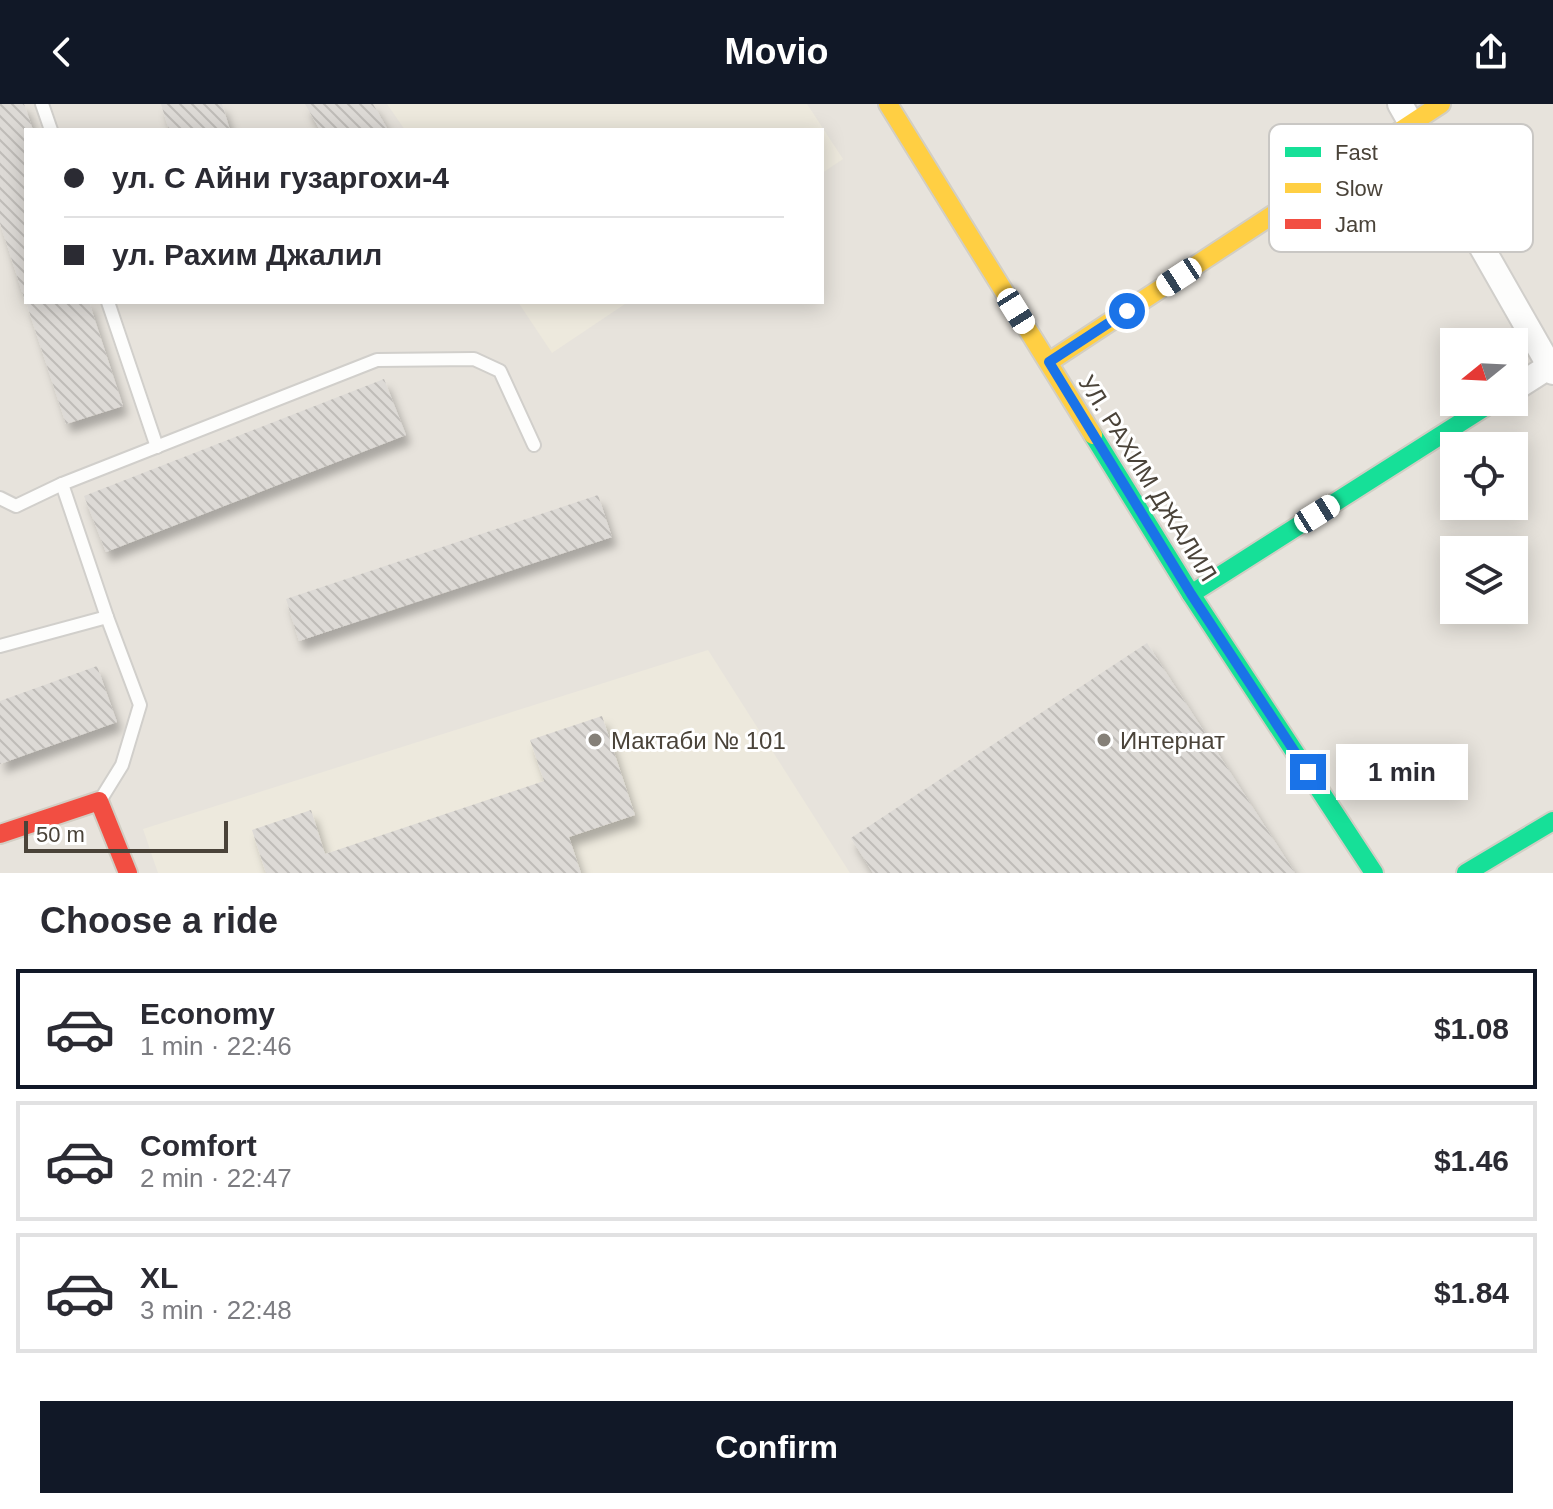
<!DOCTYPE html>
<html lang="en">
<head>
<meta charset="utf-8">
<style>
  :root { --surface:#fff; --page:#f2f2f3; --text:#2b2b33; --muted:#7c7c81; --line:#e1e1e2; --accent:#111827 }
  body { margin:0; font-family:Helvetica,sans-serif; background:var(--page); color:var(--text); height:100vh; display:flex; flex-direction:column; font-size:30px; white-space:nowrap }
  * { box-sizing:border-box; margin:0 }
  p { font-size:26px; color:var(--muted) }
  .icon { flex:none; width:44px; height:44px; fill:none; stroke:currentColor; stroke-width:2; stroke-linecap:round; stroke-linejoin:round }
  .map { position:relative; height:769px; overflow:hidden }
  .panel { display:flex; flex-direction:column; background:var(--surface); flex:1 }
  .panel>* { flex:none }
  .hud { position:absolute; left:24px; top:24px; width:800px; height:176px; border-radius:0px; box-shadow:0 4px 20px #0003; display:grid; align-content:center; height:176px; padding:0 40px; background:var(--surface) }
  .needle { width:52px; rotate:252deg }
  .tools { position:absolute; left:1440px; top:224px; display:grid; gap:16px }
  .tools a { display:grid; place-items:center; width:88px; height:88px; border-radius:0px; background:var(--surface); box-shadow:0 4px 20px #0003; font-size:40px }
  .scale { position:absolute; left:24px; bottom:20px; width:204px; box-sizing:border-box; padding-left:8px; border:4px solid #4a4339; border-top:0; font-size:22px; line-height:28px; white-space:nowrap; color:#4a4339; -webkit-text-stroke:6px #fff; paint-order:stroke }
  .end { position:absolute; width:36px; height:36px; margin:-18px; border:10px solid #1a73e8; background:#fff; box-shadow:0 0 0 4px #fff }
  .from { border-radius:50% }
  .bubble { position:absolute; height:56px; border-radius:0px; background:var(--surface); box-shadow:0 4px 20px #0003; font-size:26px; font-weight:600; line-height:56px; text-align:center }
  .car { position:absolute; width:24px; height:48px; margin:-24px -12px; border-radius:10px; box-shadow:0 0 6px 2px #0007; background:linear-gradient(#fff 24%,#345 0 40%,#fff 0 76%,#345 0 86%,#fff 0) }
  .hud b { display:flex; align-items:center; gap:28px; height:76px; font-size:30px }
  .hud b+b { border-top:2px solid var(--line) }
  .hud i { width:20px; height:20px; background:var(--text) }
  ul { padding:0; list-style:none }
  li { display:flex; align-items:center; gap:24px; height:120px; margin:0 16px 12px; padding:0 24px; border:4px solid var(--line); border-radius:0px }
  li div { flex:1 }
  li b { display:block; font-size:30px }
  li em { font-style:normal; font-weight:600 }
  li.current { border-color:var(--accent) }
  li>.icon { width:72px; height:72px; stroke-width:1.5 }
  h2 { padding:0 40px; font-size:36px; line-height:96px }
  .primary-button { display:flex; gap:16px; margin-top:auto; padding:16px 40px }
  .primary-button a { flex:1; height:92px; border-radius:0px; background:var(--accent); color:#fff; font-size:32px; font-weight:600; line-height:92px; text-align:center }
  header { display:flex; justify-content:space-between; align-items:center; height:104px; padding:0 40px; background:var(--accent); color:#fff; font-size:36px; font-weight:600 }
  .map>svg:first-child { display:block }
  .residential { fill:#e7e3dc; fill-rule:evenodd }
  .education { fill:#ede9dd }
  .building { fill:url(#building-back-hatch); filter:url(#shadow) }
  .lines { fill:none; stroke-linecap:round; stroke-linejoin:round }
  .lane-casing { stroke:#d1cfcb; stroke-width:16 }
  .street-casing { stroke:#d1cfcb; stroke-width:28 }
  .fast-casing { stroke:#d2cec4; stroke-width:22 }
  .slow-casing { stroke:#d2cec4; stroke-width:22 }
  .jam-casing { stroke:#d2cec4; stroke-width:22 }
  .lane { stroke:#fdfdfc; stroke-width:12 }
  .street { stroke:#fdfdfc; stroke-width:24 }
  .fast { stroke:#16e098; stroke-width:18 }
  .slow { stroke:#ffcf43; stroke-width:18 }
  .jam { stroke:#f24e42; stroke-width:18 }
  .route { stroke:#1a73e8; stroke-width:10 }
  .poi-dot { fill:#858078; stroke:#fff; stroke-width:3 }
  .labels { text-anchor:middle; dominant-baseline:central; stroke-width:6; stroke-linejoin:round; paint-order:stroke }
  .street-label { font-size:24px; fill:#4a4339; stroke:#fff }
  .poi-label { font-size:24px; fill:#4a4339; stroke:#fff; text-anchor:start }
  .key { fill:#fff; stroke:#c9c7c4; stroke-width:2 }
  .key-label { font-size:22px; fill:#4a4339 }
</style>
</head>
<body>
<header><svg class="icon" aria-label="back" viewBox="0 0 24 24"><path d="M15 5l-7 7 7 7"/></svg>Movio<svg class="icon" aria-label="share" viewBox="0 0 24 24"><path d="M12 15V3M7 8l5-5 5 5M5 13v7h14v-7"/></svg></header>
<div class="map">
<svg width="1553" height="769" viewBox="0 0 1553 769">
  <defs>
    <pattern id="building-back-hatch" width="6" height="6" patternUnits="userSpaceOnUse" patternTransform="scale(2)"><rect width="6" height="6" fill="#dddad6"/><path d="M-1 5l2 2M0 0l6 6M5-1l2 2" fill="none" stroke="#bfbcb8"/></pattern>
    <filter id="shadow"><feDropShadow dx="5" dy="9" stdDeviation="4" flood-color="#0004"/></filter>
  </defs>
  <rect width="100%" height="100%" fill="#f3f1ed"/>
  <path class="residential" d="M0 0H1553V769H0ZM26 26H822V198H26ZM1454 238H1514V298H1454ZM1454 342H1514V402H1454ZM1454 446H1514V506H1454Z"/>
  <g class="education">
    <path d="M387 0H807L843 55 822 69V26H405Z"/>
    <path d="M518 198H628L552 249Z"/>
    <path d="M708 546 850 769H158L143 725Z"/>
  </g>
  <g class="building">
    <path d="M0 0H24L33 26H26L25 197 0 119Z"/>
    <path d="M161 0H222L230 26H169Z"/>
    <path d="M305 0H373L388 26H320Z"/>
    <path d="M26 198H89L123 302 66 320Z"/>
    <path d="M384 275 406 331 106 448 84 392Z"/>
    <path d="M598 391 612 433 299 537 286 495Z"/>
    <path d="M1147 539 1295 769H873L851 734Z"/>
    <path d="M97 562 117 618 0 660V597Z"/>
    <path d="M602 612 635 711 569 733 581 769H266L252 726 311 706 325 750 544 677 530 636Z"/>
  </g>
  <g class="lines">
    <defs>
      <g id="lane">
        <path d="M42 0 51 26"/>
        <path d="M108 198 157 343"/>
        <path d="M0 394 16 402 62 380"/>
        <path d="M107 513 62 380 377 256 474 255 500 267 534 341"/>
        <path d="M0 542 107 513 140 601 122 661 101 695"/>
      </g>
      <g id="street">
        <path d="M1400 0 1553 268"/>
        <path d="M1514 285 1553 260"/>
      </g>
      <g id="fast">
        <path d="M1093 331 1191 490 1374 769"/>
        <path d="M1191 490 1493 298"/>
        <path d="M1466 769 1553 717"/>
      </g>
      <g id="slow">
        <path d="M888 0 1093 331"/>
        <path d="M1049 258 1441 0"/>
      </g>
      <path id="jam" d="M0 730 99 697 128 769"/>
    </defs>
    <use href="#lane" class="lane-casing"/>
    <use href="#street" class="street-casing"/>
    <use href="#fast" class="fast-casing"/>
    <use href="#slow" class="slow-casing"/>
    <use href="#jam" class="jam-casing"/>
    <use href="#lane" class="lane"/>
    <use href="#street" class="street"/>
    <use href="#fast" class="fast"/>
    <use href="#slow" class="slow"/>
    <use href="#jam" class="jam"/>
  </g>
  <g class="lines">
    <path class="route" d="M1127 207 1049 258 1191 490 1308 668"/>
  </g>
  <g class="poi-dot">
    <circle cx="595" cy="636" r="8"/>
    <circle cx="1104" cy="636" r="8"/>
  </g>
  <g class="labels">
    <g class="street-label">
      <text transform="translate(1148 374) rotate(58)">УЛ. РАХИМ ДЖАЛИЛ</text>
    </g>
    <g class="poi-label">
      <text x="611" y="636">Мактаби № 101</text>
      <text x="1120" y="636">Интернат</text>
    </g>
  </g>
  <rect x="1269" y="20" width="264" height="128" rx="12" class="key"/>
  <rect x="1285" y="43" width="36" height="10" fill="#16e098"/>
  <rect x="1285" y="79" width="36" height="10" fill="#ffcf43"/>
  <rect x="1285" y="115" width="36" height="10" fill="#f24e42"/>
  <g class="key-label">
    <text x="1335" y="56">Fast</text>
    <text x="1335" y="92">Slow</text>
    <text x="1335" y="128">Jam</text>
  </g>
</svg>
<div class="tools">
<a><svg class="needle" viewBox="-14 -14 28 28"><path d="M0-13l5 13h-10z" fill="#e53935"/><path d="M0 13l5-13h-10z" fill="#7c7c81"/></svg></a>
<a><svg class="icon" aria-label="locate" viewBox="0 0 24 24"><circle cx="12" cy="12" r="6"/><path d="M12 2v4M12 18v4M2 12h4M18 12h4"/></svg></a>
<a><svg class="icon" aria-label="layers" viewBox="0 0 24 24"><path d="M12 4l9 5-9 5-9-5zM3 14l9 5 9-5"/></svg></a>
</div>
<div class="scale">50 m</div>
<i class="end from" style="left:1127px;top:207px"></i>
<i class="end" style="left:1308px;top:668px"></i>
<div class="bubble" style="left:1336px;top:640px;width:132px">1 min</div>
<i class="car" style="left:1179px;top:173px;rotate:237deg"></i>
<i class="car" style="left:1016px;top:207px;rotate:148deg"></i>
<i class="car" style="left:1317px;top:410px;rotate:58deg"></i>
<div class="hud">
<b><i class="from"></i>ул. С Айни гузаргохи-4</b>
<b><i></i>ул. Рахим Джалил</b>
</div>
</div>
<section class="panel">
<h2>Choose a ride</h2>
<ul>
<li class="current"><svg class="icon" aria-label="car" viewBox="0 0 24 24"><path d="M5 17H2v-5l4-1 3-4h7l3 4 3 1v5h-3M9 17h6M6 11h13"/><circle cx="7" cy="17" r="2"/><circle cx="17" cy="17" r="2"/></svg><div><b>Economy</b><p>1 min · 22:46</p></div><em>$1.08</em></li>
<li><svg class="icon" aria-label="car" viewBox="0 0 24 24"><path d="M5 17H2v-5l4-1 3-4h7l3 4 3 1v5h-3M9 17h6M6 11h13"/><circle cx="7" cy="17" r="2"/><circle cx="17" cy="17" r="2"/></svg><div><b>Comfort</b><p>2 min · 22:47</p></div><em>$1.46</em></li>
<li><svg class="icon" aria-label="car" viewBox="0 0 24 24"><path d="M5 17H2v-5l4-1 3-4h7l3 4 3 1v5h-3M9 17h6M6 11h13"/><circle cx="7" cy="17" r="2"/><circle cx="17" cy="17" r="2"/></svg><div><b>XL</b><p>3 min · 22:48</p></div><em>$1.84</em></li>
</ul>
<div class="primary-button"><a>Confirm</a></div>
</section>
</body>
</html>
